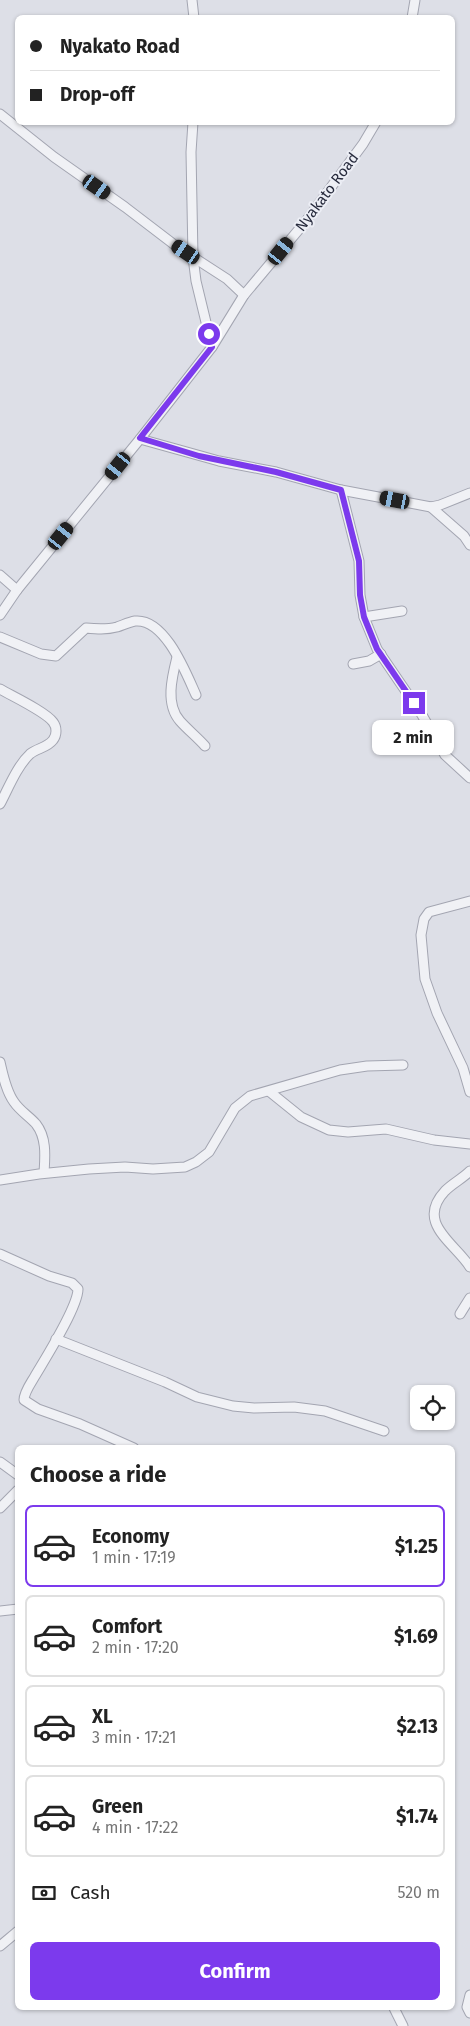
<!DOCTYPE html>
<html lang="en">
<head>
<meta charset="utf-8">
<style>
  :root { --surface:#fff; --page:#f6f6f6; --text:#222; --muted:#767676; --line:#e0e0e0; --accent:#7c3aed }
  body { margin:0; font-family:"Fira Sans",sans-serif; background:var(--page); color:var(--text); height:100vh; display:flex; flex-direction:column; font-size:19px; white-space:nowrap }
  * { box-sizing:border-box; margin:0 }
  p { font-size:16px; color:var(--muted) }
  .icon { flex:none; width:28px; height:28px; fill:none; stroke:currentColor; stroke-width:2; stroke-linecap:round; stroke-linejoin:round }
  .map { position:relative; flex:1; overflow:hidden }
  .drawer { position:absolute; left:15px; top:1445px; width:440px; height:565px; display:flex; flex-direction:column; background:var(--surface); border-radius:8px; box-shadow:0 1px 4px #0004 }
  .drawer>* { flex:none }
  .banner { position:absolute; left:15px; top:15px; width:440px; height:110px; border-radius:8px; box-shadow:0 1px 4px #0004; display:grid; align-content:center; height:110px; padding:0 15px; background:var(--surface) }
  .buttons { position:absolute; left:410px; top:1385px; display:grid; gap:10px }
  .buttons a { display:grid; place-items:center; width:45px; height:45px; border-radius:8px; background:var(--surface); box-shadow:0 1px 4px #0004; font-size:25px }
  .end { position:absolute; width:22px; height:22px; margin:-11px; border:6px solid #7c3aed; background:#fff; box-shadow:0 0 0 2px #fff }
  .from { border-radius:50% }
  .bubble { position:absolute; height:35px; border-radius:8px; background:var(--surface); box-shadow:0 1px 4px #0004; font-size:16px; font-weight:700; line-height:35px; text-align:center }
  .car { position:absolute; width:15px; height:30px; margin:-15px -8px; border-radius:6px; box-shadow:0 0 4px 1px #0007; background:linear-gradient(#222 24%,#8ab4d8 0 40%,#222 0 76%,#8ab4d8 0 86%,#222 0) }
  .banner b { display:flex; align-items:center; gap:18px; height:48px; font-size:19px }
  .banner b+b { border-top:1px solid var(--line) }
  .banner i { width:12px; height:12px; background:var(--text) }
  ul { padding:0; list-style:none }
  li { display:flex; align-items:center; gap:15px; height:82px; margin:0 10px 8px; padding:0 5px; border:2px solid var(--line); border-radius:8px }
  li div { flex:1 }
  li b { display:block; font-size:19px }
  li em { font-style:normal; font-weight:700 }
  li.current { border-color:var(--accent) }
  li>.icon { width:45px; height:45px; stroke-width:1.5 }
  h2 { padding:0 15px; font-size:22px; line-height:60px }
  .pay { display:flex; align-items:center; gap:12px; height:55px; padding:0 15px; font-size:19px }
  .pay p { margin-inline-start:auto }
  .action { display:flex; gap:10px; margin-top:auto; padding:10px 15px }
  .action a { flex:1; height:58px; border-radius:8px; background:var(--accent); color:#fff; font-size:20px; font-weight:700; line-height:58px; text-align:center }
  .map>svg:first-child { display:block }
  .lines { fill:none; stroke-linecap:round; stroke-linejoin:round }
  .minor-casing { stroke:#a3a5b1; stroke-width:11 }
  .minor { stroke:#f0f1f5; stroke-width:9 }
  .route { stroke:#7c3aed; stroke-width:6 }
  .labels { text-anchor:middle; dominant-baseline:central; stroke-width:4; stroke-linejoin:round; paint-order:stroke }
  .street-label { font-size:15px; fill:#272b3d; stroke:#eceef5 }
</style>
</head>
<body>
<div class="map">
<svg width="470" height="2026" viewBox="0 0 470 2026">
  <rect width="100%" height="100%" fill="#dddfe7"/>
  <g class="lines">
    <defs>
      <g id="minor">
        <path d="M192 0 194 18"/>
        <path d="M412 18 415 0"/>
        <path d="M0 114 54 157 125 207 176 246 227 279 244 295"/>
        <path d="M193 122 191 152 193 257 196 281 212 347"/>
        <path d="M140 439 219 461 276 472 341 490 431 507 440 505 470 493"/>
        <path d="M341 490 359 561 360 595 364 617 377 649 422 715 445 755 470 778"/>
        <path d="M431 507 464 536 470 545"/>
        <path d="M0 575 17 590"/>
        <path d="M0 615 17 590 140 439 212 347 244 295 306 221 363 144 376 122"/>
        <path d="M364 617 402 611"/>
        <path d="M0 637 41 654 56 656 86 628C96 629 106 630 117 627 123 625 129 622 135 621 165 618 186 673 196 695"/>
        <path d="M177 657C172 677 165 704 180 721 188 730 197 737 205 746"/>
        <path d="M353 664 369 661 381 654"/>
        <path d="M0 689C12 696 46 712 53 722 57 727 57 735 53 740 47 748 37 748 30 754 17 766 8 789 0 804"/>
        <path d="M470 901 429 912 424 919 421 935 425 979 437 1013 463 1068 470 1092"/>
        <path d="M0 1062C3 1075 6 1091 14 1102 20 1111 29 1116 36 1124 47 1138 45 1157 44 1173"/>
        <path d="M270 1092 301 1117 329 1130 348 1132 386 1129 434 1140 470 1144"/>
        <path d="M470 1171C462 1179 453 1183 445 1191 415 1223 455 1243 470 1267"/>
        <path d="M0 1180 39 1174 89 1169 125 1167 153 1169 185 1167 196 1162 209 1152 235 1108 250 1096 340 1070 367 1066 403 1065"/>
        <path d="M0 1254 49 1276 72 1283 78 1289C78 1307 45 1359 35 1376 31 1383 24 1392 24 1400L38 1409 80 1424 134 1448"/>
        <path d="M460 1314 470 1298"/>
        <path d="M56 1339 165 1382 197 1397 233 1406 254 1408 294 1407 325 1411 384 1431"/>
        <path d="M0 1462 18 1475"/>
        <path d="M0 1508 18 1490"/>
        <path d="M0 1611 18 1609"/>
        <path d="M0 1946 18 1931"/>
        <path d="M470 1995 467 2007 470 2013"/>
        <path d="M394 2008 403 2026"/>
      </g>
    </defs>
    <use href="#minor" class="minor-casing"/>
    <use href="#minor" class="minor"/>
  </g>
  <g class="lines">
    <path class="route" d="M209 334 212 347 140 438 199 456 276 472 341 490 359 561 360 595 364 617 377 649 414 703"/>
  </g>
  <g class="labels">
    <g class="street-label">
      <text transform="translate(327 192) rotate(-53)">Nyakato Road</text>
    </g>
  </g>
</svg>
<div class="buttons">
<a><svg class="icon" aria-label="locate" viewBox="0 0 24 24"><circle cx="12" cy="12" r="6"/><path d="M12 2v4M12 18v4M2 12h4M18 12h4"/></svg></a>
</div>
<i class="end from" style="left:209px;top:334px"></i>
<i class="end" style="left:414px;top:703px"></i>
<div class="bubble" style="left:372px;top:720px;width:82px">2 min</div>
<i class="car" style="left:97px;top:187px;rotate:125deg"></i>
<i class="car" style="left:281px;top:251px;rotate:39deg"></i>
<i class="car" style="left:186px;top:252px;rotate:304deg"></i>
<i class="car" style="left:118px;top:466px;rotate:219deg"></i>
<i class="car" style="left:395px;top:500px;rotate:281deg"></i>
<i class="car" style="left:61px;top:536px;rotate:39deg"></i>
<div class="banner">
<b><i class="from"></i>Nyakato Road</b>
<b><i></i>Drop-off</b>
</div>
<section class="drawer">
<h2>Choose a ride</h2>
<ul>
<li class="current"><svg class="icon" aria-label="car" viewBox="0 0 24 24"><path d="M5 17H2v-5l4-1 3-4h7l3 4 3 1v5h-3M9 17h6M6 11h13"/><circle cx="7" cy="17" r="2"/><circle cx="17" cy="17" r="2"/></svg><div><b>Economy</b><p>1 min · 17:19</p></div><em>$1.25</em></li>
<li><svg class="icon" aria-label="car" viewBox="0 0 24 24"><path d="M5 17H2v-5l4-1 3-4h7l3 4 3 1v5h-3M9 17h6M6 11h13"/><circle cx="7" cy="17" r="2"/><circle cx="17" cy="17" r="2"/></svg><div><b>Comfort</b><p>2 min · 17:20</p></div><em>$1.69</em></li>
<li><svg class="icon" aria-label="car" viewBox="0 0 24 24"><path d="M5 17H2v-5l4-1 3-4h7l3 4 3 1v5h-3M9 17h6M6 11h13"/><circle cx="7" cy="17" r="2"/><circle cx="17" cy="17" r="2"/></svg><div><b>XL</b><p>3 min · 17:21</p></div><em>$2.13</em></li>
<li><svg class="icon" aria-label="car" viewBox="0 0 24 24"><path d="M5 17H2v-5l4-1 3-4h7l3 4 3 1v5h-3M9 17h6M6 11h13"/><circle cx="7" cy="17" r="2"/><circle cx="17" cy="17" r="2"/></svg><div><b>Green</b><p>4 min · 17:22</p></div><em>$1.74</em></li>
</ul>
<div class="pay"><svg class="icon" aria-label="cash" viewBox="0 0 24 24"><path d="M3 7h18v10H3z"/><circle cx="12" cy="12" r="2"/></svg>Cash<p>520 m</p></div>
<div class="action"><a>Confirm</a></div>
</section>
</div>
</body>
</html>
